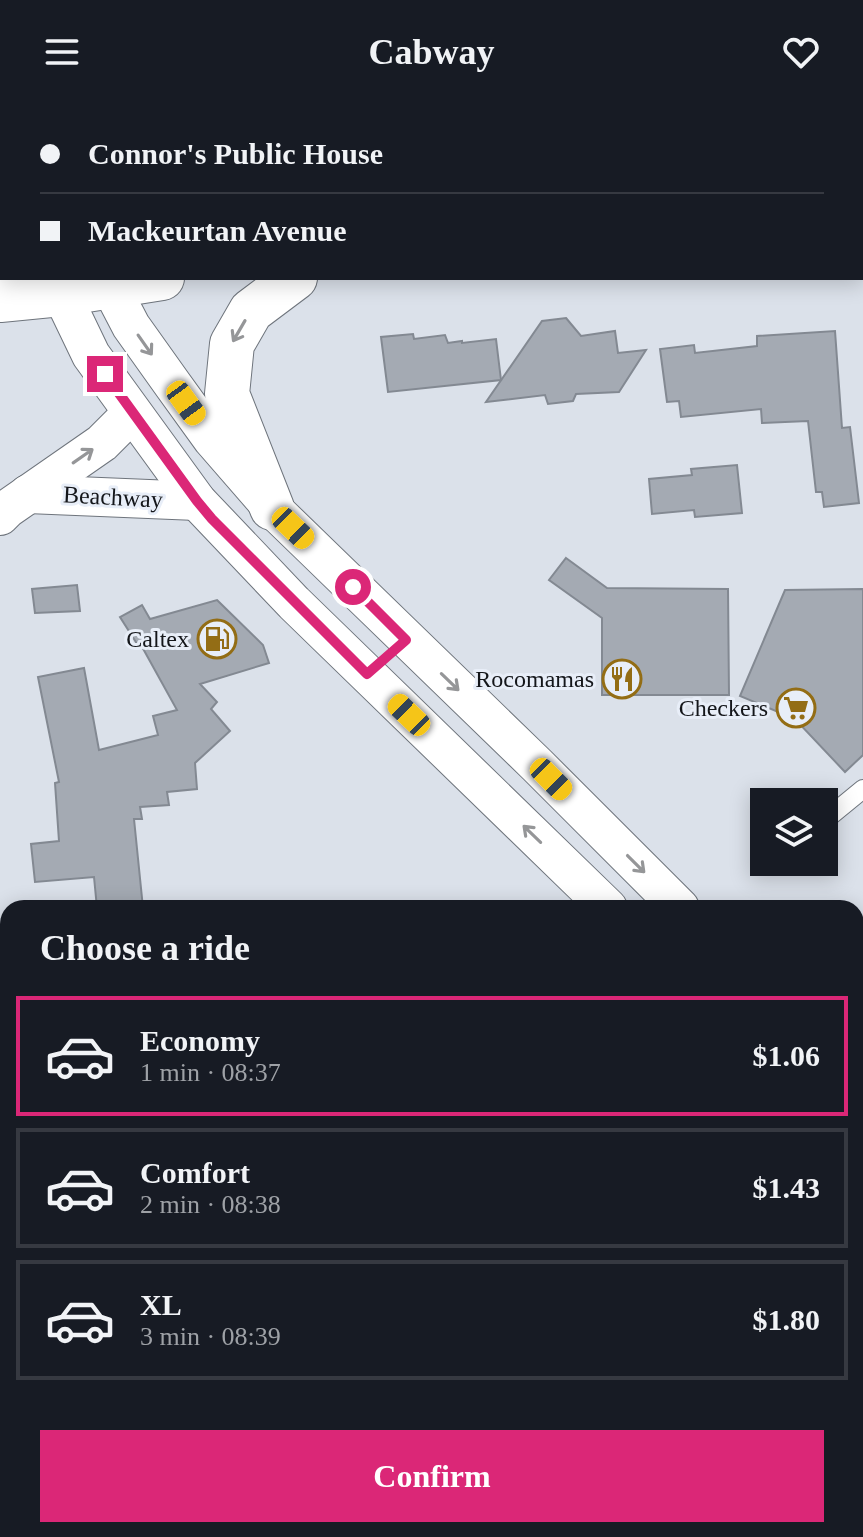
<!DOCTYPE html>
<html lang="en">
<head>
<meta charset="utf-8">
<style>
  :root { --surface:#171b24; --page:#20242c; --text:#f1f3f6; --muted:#9ea1a6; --line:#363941; --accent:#db2777 }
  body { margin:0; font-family:Georgia,serif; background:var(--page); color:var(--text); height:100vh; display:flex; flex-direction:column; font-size:30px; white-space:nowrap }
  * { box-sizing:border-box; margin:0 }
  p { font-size:26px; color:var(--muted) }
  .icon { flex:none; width:44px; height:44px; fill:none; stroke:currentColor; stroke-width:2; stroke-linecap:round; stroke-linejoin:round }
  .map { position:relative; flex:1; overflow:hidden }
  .side { position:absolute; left:0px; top:796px; width:864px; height:638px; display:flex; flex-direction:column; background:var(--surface); border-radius:24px 24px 0 0; box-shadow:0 4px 20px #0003 }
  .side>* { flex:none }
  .banner { position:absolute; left:0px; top:0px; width:864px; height:176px; box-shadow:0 4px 20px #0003; display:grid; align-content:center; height:176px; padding:0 40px; background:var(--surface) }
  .controls { position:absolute; left:750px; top:684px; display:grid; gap:16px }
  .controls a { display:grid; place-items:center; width:88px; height:88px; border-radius:0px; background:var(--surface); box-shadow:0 4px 20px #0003; font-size:40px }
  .end { position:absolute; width:36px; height:36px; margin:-18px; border:10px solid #db2777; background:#fff; box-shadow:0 0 0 4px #fff }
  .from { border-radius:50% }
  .car { position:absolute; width:24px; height:48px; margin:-24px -12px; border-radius:10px; box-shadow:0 0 6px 2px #0007; background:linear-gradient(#f5c518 24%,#345 0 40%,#f5c518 0 76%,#345 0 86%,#f5c518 0) }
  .banner b { display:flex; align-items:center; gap:28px; height:76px; font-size:30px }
  .banner b+b { border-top:2px solid var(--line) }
  .banner i { width:20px; height:20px; background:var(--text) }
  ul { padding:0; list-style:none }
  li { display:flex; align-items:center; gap:24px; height:120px; margin:0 16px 12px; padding:0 24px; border:4px solid var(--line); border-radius:0px }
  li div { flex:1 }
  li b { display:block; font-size:30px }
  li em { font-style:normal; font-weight:800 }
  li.on { border-color:var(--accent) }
  li>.icon { width:72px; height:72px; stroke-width:1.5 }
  h2 { padding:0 40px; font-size:36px; line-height:96px }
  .primary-button { display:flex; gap:16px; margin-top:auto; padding:16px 40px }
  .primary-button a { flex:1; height:92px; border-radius:0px; background:var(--accent); color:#fff; font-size:32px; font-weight:800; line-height:92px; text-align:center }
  header { display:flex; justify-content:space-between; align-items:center; height:104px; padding:0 40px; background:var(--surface); font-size:36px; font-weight:800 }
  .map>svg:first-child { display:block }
  .building { fill:#a4aab3; stroke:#838992; stroke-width:2 }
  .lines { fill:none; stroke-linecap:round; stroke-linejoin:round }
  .service-casing { stroke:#6e747c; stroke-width:20 }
  .minor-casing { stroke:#6e747c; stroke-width:40 }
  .tertiary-casing { stroke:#6e747c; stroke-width:46 }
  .service { stroke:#fff; stroke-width:18 }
  .minor { stroke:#fff; stroke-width:38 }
  .tertiary { stroke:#fff; stroke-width:44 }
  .oneway { stroke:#959698 }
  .route { stroke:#db2777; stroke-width:10 }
  .labels { text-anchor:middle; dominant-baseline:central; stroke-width:6; stroke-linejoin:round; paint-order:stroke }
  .street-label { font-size:24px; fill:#14161a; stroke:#e8eef8 }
  .poi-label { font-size:24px; fill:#14161a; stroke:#e8eef8; text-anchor:end }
</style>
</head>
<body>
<header><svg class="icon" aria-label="menu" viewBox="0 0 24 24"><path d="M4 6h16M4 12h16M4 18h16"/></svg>Cabway<svg class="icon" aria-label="heart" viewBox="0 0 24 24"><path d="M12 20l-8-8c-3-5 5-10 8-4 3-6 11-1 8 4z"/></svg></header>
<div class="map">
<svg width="863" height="1433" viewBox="0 0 863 1433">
  <rect width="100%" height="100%" fill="#dbe1ea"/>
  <g class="building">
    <path d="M566 214 581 232 615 227 618 249 646 246 619 288 576 290 573 297 548 300 545 291 486 298 542 217Z"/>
    <path d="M835 227 842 324 850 323 859 399 824 403 822 388H816L808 317 762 319 761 305 681 313 679 297 667 298 660 245 694 241 695 249 757 242V232Z"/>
    <path d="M413 230 414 235 445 231 448 239 462 237V239L496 235 501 276 388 288 381 233Z"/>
    <path d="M737 361 742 409 695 413 694 406 652 410 649 375 692 371 691 365Z"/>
    <path d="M566 454 607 484 728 485 729 591H602V514L549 476Z"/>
    <path d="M77 481 80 507 35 509 32 485Z"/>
    <path d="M863 485V651L845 668 795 615 740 592 785 486Z"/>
    <path d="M217 496 263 541 269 559 200 580 217 598 211 605 230 627 195 659 197 685 167 688 169 701 140 703 142 715H134L143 804H97L94 773 35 778 31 740 59 737 55 679 59 678 38 573 84 564 99 646 158 631 153 612 177 606 141 541 139 543 120 513 142 501 150 515Z"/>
  </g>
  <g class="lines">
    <defs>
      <g id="service">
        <path d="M824 717 863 685"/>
        <path d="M856 855 863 854"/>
      </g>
      <g id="minor">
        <path d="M15 0 16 2"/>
        <path d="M618 0V2"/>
        <path d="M0 61 2 65"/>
        <path d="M54 174 91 251 197 397 294 499 608 804"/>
        <path d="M106 174 131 222 173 281 212 335 272 404 537 661 680 804"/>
        <path d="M28 390 197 397"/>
        <path d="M0 412 7 405 102 339 132 309"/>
        <path d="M0 944 8 1014"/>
        <path d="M856 979 863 985"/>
        <path d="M856 1046 863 1053"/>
        <path d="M0 1159 8 1158"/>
        <path d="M50 1426V1433"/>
      </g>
      <g id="tertiary">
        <path d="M862 82H863"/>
        <path d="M0 145H2"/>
        <path d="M0 196 61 190 162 174"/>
        <path d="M272 404 227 290 232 240 251 207 295 174"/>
      </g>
    </defs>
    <use href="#service" class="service-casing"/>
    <use href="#minor" class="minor-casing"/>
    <use href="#tertiary" class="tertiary-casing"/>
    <use href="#service" class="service"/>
    <use href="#minor" class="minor"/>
    <use href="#tertiary" class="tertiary"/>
  </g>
  <defs><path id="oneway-shaft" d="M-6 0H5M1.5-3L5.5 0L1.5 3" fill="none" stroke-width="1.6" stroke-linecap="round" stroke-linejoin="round" transform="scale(2)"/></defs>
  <g class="oneway">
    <use href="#oneway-shaft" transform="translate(239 227) rotate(120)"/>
    <use href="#oneway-shaft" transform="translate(145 241) rotate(55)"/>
    <use href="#oneway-shaft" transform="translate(83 352) rotate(-35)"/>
    <use href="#oneway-shaft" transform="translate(450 578) rotate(44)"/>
    <use href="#oneway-shaft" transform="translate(532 730) rotate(-136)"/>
    <use href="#oneway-shaft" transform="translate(636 760) rotate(45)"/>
  </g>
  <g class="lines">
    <path class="route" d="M105 270 197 397 212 415 367 570 406 536 353 483"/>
  </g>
  <defs>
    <symbol id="fuel-ring" viewBox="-11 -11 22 22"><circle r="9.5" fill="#e8eef8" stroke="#936d15" stroke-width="1.5"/><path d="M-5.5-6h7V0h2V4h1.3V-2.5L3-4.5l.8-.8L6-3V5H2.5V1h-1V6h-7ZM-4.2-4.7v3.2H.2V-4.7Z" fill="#936d15"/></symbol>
    <symbol id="restaurant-ring" viewBox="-11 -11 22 22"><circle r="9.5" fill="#e8eef8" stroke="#936d15" stroke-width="1.5"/><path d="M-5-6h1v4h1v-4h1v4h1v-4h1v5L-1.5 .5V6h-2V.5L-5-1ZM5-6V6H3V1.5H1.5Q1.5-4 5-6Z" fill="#936d15"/></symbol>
    <symbol id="supermarket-ring" viewBox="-11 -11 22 22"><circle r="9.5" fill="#e8eef8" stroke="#936d15" stroke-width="1.5"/><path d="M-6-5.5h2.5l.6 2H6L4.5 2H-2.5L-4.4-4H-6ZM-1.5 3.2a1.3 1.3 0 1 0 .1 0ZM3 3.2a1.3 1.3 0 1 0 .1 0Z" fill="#936d15"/></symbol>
  </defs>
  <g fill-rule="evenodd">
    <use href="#fuel-ring" x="195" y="513" width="44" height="44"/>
    <use href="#restaurant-ring" x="600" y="553" width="44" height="44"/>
    <use href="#supermarket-ring" x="774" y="582" width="44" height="44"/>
  </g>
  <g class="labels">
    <g class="street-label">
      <text transform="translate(113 393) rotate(3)">Beachway</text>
    </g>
    <g class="poi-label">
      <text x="189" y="535">Caltex</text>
      <text x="594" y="575">Rocomamas</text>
      <text x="768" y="604">Checkers</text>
    </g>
  </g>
</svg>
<div class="controls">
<a><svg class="icon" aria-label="layers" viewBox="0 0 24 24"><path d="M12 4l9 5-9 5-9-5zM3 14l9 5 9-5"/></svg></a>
</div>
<i class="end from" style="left:353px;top:483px"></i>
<i class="end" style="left:105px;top:270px"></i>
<i class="car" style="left:186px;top:299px;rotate:144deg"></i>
<i class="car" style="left:293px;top:424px;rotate:134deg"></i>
<i class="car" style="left:409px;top:611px;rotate:314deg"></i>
<i class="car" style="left:551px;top:675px;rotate:135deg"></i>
<div class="banner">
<b><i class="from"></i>Connor's Public House</b>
<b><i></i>Mackeurtan Avenue</b>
</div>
<section class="side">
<h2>Choose a ride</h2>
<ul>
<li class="on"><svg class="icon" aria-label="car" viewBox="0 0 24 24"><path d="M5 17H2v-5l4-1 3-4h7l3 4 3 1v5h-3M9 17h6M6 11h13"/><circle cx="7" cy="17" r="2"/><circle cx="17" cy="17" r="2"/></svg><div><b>Economy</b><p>1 min · 08:37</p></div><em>$1.06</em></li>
<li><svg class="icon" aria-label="car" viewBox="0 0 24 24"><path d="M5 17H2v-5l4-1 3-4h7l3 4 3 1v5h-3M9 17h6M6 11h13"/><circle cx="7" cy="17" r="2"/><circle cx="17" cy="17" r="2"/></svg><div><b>Comfort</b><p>2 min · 08:38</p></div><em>$1.43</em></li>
<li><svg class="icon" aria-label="car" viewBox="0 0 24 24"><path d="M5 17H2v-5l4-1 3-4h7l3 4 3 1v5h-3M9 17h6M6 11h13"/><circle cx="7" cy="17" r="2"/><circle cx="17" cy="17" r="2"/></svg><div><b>XL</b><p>3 min · 08:39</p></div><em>$1.80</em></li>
</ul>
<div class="primary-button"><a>Confirm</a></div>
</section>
</div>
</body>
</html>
